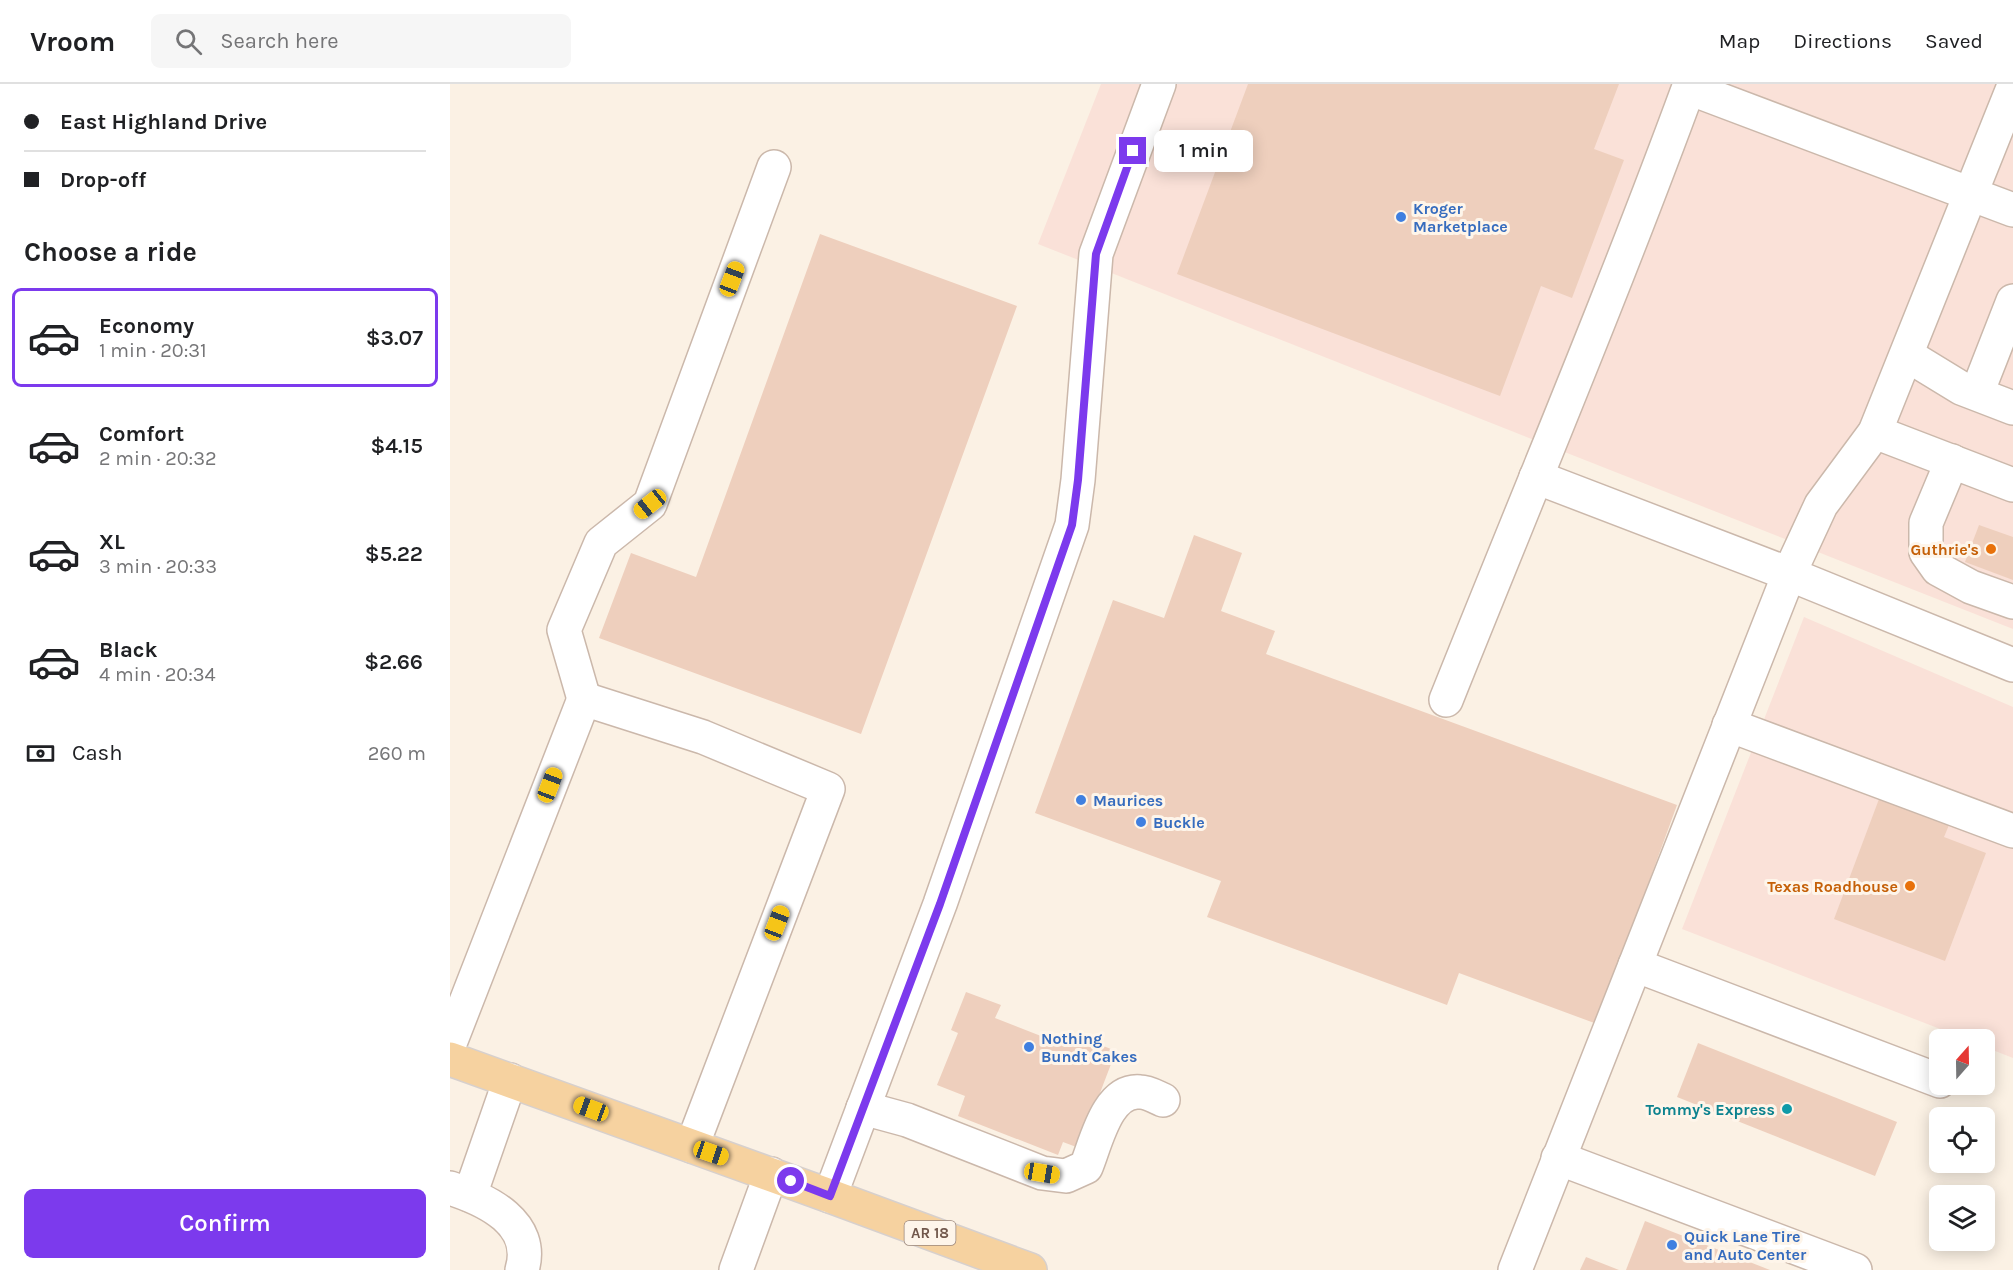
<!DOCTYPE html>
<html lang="en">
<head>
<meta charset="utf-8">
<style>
  :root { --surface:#fff; --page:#f6f6f6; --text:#202124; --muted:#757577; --line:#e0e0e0; --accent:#7c3aed }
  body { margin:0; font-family:Karla,sans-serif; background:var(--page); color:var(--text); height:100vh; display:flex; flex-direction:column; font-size:22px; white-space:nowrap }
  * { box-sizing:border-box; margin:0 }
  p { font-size:20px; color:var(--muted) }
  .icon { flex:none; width:33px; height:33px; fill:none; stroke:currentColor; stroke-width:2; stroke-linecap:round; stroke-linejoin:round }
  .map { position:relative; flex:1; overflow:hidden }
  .side { display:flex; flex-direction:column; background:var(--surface); width:450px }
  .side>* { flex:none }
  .hud { display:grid; align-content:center; height:132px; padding:0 24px; background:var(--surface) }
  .needle { width:39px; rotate:20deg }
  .controls { position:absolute; left:1479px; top:945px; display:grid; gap:12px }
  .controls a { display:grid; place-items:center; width:66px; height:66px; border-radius:9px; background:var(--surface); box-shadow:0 3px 15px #0003; font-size:30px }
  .end { position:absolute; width:27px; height:27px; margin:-14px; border:8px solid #7c3aed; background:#fff; box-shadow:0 0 0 3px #fff }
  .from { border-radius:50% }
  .bubble { position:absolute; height:42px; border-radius:9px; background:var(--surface); box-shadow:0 3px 15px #0003; font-size:20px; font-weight:600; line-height:42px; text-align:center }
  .car { position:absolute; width:18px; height:36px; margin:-18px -9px; border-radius:8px; box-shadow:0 0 4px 2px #0007; background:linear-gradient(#f5c518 24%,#345 0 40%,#f5c518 0 76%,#345 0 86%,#f5c518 0) }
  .hud b { display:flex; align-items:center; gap:21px; height:57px; font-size:22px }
  .hud b+b { border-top:2px solid var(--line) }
  .hud i { width:15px; height:15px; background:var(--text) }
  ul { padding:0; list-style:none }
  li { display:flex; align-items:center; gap:18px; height:99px; margin:0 12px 9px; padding:0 12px; border:3px solid transparent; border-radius:9px }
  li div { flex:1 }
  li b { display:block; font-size:22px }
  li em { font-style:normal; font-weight:600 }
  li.active { border-color:var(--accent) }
  li>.icon { width:54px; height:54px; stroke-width:1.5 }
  h2 { padding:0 24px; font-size:27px; line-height:72px }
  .pay { display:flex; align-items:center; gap:15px; height:66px; padding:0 24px; font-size:22px }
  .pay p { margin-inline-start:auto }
  .primary-button { display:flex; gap:12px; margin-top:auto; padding:12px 24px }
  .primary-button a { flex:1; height:69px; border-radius:9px; background:var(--accent); color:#fff; font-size:24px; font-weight:600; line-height:69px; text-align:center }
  header { display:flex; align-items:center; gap:36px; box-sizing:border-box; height:84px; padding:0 30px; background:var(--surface); border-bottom:2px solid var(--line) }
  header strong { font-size:28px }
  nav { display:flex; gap:33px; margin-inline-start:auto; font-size:21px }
  .search { width:420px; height:54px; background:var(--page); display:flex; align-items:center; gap:15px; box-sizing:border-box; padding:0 21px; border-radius:9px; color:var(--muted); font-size:22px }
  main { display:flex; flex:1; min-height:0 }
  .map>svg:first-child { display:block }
  .commercial { fill:#fae1d8 }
  .building { fill:#eecfbd }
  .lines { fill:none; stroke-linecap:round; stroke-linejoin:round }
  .minor-casing { stroke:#cbb8ab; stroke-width:36 }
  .major-casing { stroke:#d7d0cd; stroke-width:36 }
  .minor { stroke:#fff; stroke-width:33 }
  .major { stroke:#f6d2a0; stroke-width:33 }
  .route { stroke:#7c3aed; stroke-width:8 }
  .shop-dot { fill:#3f7fe0; stroke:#fef5ea; stroke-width:2 }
  .food-dot { fill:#e8710a; stroke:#fef5ea; stroke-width:2 }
  .culture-dot { fill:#0f9aa8; stroke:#fef5ea; stroke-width:2 }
  .labels { text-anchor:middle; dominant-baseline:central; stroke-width:6; stroke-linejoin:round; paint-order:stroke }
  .shield { fill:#fef5ea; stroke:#9b867b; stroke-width:1.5 }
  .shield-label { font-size:15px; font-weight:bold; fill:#71574b }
  .shop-label { font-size:16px; font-weight:bold; fill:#366cbe; stroke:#fef5ea; text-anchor:start }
  .food-label { font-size:16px; font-weight:bold; fill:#c56008; stroke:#fef5ea; text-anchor:end }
  .culture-label { font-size:16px; font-weight:bold; fill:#0d838f; stroke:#fef5ea; text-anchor:end }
</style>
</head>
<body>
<header>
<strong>Vroom</strong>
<div class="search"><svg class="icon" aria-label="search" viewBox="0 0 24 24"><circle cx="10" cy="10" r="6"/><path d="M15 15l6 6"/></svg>Search here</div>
<nav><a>Map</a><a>Directions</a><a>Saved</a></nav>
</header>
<main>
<section class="side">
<div class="hud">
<b><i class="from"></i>East Highland Drive</b>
<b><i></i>Drop-off</b>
</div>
<h2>Choose a ride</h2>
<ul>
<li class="active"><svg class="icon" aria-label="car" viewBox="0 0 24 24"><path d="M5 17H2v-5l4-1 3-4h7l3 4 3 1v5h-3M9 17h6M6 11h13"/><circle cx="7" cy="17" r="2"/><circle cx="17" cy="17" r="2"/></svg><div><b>Economy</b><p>1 min · 20:31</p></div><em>$3.07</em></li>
<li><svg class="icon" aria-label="car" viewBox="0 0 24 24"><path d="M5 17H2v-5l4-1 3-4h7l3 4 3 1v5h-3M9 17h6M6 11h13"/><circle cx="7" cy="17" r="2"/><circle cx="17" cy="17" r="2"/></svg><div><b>Comfort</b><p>2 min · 20:32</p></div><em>$4.15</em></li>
<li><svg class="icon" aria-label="car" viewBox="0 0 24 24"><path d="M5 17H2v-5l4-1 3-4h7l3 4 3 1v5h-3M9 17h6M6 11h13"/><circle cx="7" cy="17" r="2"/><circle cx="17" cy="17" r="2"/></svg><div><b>XL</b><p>3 min · 20:33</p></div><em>$5.22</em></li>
<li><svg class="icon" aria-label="car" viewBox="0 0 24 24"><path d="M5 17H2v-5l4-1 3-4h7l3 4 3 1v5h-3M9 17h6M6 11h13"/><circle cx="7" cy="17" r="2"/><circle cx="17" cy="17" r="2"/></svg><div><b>Black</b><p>4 min · 20:34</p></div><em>$2.66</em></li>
</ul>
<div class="pay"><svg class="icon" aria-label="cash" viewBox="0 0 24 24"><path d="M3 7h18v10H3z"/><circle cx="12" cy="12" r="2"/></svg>Cash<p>260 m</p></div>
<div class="primary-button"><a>Confirm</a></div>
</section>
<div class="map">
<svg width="1563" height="1186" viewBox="0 0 1563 1186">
  <rect width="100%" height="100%" fill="#fbf1e4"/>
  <g class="commercial">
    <path d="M651 0H1563V545L588 160Z"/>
    <path d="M1354 533 1563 623V974L1535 963 1534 956 1516 955 1232 845Z"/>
  </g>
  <g class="building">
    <path d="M798 0H1169L1144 65 1174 76 1122 214 1091 202 1050 312 727 190Z"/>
    <path d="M370 150 567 222 411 650 149 554 181 469 246 493Z"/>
    <path d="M1529 441 1563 453V496L1515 478Z"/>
    <path d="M744 451 792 469 771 527 825 547 816 570 1227 721 1147 940 1009 889 997 921 757 833 771 797 585 729 663 516 714 534Z"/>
    <path d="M1429 715 1499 741 1494 753 1536 769 1495 877 1384 835Z"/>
    <path d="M516 908 551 921 545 934 619 963 623 950 666 967 629 1064 613 1058 608 1071 508 1032 515 1012 487 1001 508 949 501 946Z"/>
    <path d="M1248 959 1447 1038 1425 1092 1227 1013Z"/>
    <path d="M1195 1137 1320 1186H1176Z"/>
    <path d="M1136 1173 1169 1186H1130Z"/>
  </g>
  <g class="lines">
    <defs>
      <g id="minor">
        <path d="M1239 4 1563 126"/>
        <path d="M1457 271 1511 304 1563 324"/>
        <path d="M1527 309 1563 217"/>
        <path d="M1425 348 1563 401"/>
        <path d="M1502 377 1476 439V468L1488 485 1521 503 1563 518"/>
        <path d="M1086 393 1339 490 1563 581"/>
        <path d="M134 615 114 546 151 459 200 420 324 83"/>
        <path d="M996 616C1078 411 1164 207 1240 0"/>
        <path d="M1279 641 1563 747"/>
        <path d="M1185 881 1490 997"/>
        <path d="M0 959 134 615 253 653 378 705 242 1062"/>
        <path d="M413 1024 457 1036 592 1089 616 1092 636 1083C646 1059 657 1005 690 1008 698 1008 706 1013 713 1016"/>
        <path d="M1108 1074 1405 1186"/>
        <path d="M0 1104C37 1116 86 1139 72 1186"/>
        <path d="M20 1111 60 996"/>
        <path d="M380 1112 490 820 622 441 628 396 646 170 709 0"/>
        <path d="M286 1186 321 1090"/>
        <path d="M1065 1186 1339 490 1371 421 1425 348 1563 4"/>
      </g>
      <path id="major" d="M0 975 380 1112 580 1186"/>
    </defs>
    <use href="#minor" class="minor-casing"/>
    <use href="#major" class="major-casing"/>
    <use href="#minor" class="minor"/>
    <use href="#major" class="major"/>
  </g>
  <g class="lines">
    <path class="route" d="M341 1097 380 1112 490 820 622 441 628 396 646 170 683 67"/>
  </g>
  <g class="shop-dot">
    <circle cx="951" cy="133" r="6"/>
    <circle cx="631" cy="716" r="6"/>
    <circle cx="691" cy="738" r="6"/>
    <circle cx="579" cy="963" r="6"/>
    <circle cx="1222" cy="1161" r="6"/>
  </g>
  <g class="food-dot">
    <circle cx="1541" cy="465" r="6"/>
    <circle cx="1460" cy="802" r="6"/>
  </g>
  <circle class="culture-dot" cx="1337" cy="1025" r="6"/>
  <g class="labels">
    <rect class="shield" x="454.5" y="1137" width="51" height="24" rx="4.5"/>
    <g class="shield-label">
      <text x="480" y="1149">AR 18</text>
    </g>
    <g class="shop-label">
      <text x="963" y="124">Kroger<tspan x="963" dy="18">Marketplace</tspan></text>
      <text x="643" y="716">Maurices</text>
      <text x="703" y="738">Buckle</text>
      <text x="591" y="954">Nothing<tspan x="591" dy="18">Bundt Cakes</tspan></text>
      <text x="1234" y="1152">Quick Lane Tire<tspan x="1234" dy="18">and Auto Center</tspan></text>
    </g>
    <g class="food-label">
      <text x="1529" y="465">Guthrie's</text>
      <text x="1448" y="802">Texas Roadhouse</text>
    </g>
    <g class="culture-label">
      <text x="1325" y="1025">Tommy's Express</text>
    </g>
  </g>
</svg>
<div class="controls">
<a><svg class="needle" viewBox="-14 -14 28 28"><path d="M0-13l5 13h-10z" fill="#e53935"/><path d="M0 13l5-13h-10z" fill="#757577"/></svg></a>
<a><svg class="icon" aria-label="locate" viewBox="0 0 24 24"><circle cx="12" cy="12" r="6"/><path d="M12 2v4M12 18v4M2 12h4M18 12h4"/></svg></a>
<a><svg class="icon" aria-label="layers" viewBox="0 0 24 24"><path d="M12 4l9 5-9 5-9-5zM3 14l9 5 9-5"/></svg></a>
</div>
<i class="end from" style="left:341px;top:1097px"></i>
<i class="end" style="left:683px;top:67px"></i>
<div class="bubble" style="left:704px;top:46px;width:99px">1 min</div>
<i class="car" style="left:282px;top:195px;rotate:21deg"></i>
<i class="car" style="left:200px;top:420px;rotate:231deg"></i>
<i class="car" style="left:100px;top:701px;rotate:21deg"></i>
<i class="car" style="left:327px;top:839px;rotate:21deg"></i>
<i class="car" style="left:141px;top:1025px;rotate:290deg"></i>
<i class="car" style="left:261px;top:1069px;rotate:109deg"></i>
<i class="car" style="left:592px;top:1089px;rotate:99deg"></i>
</div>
</main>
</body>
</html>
